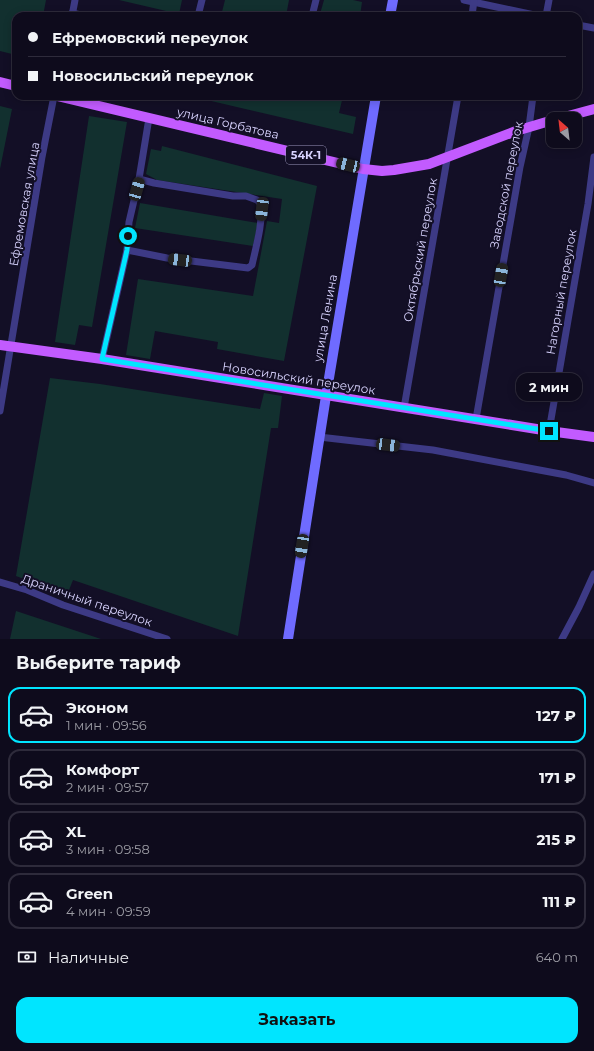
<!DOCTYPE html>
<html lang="ru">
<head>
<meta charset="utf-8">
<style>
  :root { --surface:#0e0b1c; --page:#171425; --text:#f1f3f6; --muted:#9b9ba3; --line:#2e2b3b; --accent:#00e5ff }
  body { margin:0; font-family:Montserrat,sans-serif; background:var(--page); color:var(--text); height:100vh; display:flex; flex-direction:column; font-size:15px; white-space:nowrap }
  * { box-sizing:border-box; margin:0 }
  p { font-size:13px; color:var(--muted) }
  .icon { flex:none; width:22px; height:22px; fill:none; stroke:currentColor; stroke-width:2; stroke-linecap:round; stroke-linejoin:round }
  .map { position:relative; height:639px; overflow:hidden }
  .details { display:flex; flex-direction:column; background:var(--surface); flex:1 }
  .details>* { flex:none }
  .top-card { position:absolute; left:12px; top:12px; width:570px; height:88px; border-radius:12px; box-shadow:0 2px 10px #0003,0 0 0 1px var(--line); display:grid; align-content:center; height:88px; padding:0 16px; background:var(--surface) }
  .needle { width:26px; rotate:332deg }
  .buttons { position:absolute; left:546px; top:112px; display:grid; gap:8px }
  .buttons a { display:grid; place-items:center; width:36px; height:36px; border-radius:8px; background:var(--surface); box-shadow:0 2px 10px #0003,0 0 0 1px var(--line); font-size:20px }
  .end { position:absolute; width:18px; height:18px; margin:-9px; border:5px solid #00e5ff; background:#111; box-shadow:0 0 0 2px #111 }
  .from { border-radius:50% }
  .bubble { position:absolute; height:28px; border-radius:12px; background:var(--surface); box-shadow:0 2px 10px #0003,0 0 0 1px var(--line); font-size:13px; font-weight:700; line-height:28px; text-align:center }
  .car { position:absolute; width:12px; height:24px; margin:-12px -6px; border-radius:5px; box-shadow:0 0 3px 1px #0007; background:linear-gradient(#222 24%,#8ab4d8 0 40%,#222 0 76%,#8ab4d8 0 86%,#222 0) }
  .top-card b { display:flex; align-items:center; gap:14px; height:38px; font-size:15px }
  .top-card b+b { border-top:1px solid var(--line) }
  .top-card i { width:10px; height:10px; background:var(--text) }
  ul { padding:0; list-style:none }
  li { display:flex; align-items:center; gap:12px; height:56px; margin:0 8px 6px; padding:0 8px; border:2px solid var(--line); border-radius:12px }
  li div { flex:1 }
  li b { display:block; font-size:15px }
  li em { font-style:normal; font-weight:700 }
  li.on { border-color:var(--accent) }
  li>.icon { width:36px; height:36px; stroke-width:1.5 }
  h2 { padding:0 16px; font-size:18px; line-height:48px }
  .pay { display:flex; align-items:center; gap:10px; height:44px; padding:0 16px; font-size:15px }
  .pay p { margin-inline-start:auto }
  .action { display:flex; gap:8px; margin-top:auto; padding:8px 16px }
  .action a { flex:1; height:46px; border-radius:12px; background:var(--accent); color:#111; font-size:16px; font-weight:700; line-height:46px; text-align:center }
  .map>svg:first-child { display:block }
  .green { fill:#12302f }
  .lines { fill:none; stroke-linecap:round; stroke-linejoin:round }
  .street { stroke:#3d3a85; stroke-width:7 }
  .secondary { stroke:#6f6bff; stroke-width:10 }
  .primary { stroke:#c25bff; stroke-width:10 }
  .route { stroke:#00e5ff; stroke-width:5 }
  .labels { text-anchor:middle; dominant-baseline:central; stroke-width:4; stroke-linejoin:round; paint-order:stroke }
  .shield { fill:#130f26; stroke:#9e99be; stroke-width:1 }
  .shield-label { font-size:11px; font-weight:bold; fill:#d9d4ff }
  .street-label { font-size:12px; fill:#d9d4ff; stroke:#130f26 }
</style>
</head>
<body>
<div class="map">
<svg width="594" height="639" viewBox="0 0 594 639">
  <rect width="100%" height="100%" fill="#130f26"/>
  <g class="green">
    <path d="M0 0H46L43 16H16V55L0 51Z"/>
    <path d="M119 0H182L179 14Z"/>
    <path d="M225 0H289L286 16H221Z"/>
    <path d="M324 0H353L362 2 360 16H328L320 14Z"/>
    <path d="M190 96H309L316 97V96H343L339 113 356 117 353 134Z"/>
    <path d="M0 106 12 109 0 169Z"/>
    <path d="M89 116 127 122 92 327 79 325 75 345 55 342Z"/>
    <path d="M162 146 317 186 284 361 217 349 218 342 155 331 150 359 126 355 138 279 253 296 267 221 279 223 282 199 157 180 146 174 151 149 161 151Z"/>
    <path d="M140 203 258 223 253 246 135 228Z"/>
    <path d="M50 378 100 384 260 409 264 393 282 396 278 428H271L238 636 73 580 67 595 16 576Z"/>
    <path d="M16 611 101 639H10Z"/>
  </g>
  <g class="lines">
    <g class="street">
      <path d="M464 0 539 16"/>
      <path d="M72 13 85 16"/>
      <path d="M72 16 75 0"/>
      <path d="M198 16 202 0"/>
      <path d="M312 16 316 0"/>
      <path d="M472 16 474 0"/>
      <path d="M546 16 549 0"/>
      <path d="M578 25 594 28"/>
      <path d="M127 250 167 258 248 268 252 265C256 247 263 223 261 204L257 200 246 196H233L154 183 139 179"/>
      <path d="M102 359 127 250 129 222 139 179 149 118"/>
      <path d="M404 408 458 96"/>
      <path d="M0 411 42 157 54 96"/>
      <path d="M476 419 520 167 529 127 533 96"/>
      <path d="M549 431 588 204 594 157"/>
      <path d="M319 437 433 450 566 475 594 483"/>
      <path d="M0 582 27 590 63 605 167 639"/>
      <path d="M562 639 579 607 594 574"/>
    </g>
    <g class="secondary">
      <path d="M390 16 393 0"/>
      <path d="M288 639 326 396 376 96"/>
    </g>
    <g class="primary">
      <path d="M0 82 16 86"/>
      <path d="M57 96 363 169 382 171 394 170 429 164 516 131 553 120"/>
      <path d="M557 119 594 109"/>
      <path d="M0 345 102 359 549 431 594 437"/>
    </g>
  </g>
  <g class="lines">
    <path class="route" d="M128 236 127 250 102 359 549 431"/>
  </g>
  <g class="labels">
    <rect class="shield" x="286" y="146" width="40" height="18" rx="3"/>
    <g class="shield-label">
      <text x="306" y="155">54К-1</text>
    </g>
    <g class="street-label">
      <text transform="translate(228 123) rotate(13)">улица Горбатова</text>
      <text transform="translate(506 185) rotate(-79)">Заводской переулок</text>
      <text transform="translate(24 204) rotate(-80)">Ефремовская улица</text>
      <text transform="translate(420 250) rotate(-80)">Октябрьский переулок</text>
      <text transform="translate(561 292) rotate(-80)">Нагорный переулок</text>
      <text transform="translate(325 318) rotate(-80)">улица Ленина</text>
      <text transform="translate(299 378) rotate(9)">Новосильский переулок</text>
      <text transform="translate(87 600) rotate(19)">Драничный переулок</text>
    </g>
  </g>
</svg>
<div class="buttons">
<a><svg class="needle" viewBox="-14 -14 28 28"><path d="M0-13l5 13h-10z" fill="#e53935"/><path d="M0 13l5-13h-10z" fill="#9b9ba3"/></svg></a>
</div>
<i class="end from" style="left:128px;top:236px"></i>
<i class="end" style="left:549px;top:431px"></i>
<div class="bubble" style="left:516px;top:373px;width:66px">2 мин</div>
<i class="car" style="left:348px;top:165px;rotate:283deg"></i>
<i class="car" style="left:137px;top:189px;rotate:16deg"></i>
<i class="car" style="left:262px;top:209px;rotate:187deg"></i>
<i class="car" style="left:180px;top:260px;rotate:277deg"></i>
<i class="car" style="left:501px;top:275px;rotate:10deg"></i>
<i class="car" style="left:388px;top:445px;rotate:97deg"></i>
<i class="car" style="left:302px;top:546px;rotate:189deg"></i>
<div class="top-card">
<b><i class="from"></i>Ефремовский переулок</b>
<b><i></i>Новосильский переулок</b>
</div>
</div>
<section class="details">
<h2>Выберите тариф</h2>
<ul>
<li class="on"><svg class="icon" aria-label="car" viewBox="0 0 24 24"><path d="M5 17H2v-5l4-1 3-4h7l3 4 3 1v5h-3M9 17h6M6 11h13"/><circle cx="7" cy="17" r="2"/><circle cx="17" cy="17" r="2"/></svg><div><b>Эконом</b><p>1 мин · 09:56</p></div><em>127 ₽</em></li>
<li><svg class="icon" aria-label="car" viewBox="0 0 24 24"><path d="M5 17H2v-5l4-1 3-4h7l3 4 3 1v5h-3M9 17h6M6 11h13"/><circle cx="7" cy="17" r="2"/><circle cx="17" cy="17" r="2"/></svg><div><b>Комфорт</b><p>2 мин · 09:57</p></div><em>171 ₽</em></li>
<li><svg class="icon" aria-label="car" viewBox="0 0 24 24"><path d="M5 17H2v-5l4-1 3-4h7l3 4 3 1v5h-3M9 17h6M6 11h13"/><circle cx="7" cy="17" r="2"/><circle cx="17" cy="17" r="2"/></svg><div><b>XL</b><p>3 мин · 09:58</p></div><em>215 ₽</em></li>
<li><svg class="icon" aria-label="car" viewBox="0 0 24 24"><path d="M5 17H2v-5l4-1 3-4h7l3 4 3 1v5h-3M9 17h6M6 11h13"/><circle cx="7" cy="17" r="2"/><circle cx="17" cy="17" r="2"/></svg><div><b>Green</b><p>4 мин · 09:59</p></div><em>111 ₽</em></li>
</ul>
<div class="pay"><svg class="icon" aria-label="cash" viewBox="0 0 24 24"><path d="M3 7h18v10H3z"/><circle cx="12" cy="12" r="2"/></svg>Наличные<p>640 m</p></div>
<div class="action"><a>Заказать</a></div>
</section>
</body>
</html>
